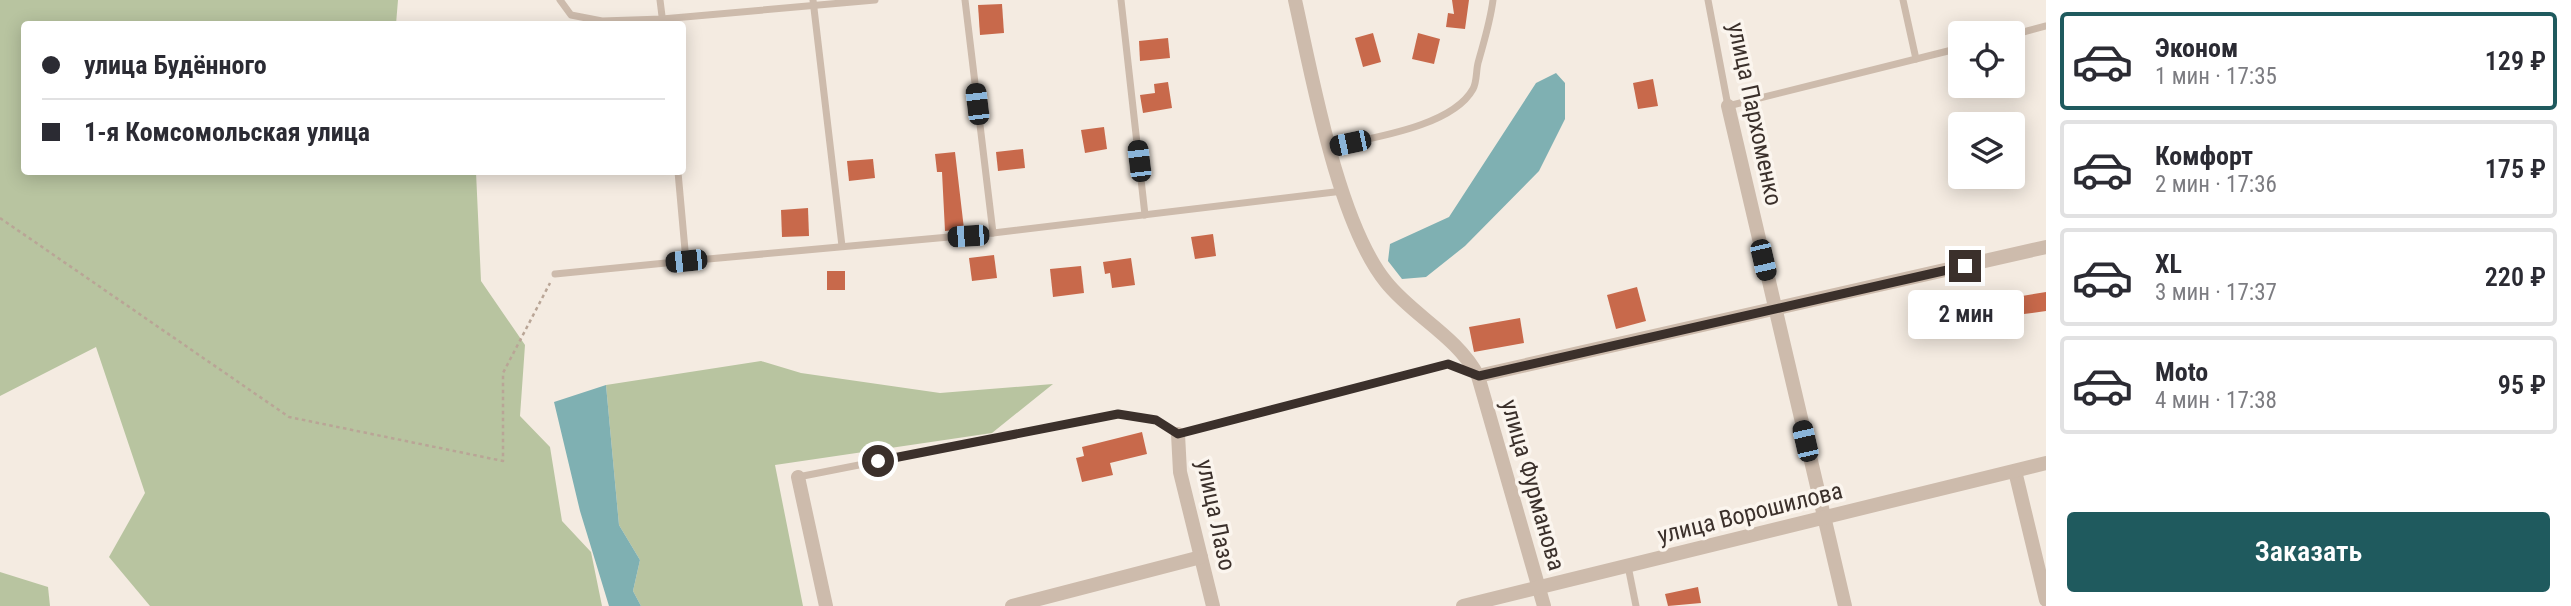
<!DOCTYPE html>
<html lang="ru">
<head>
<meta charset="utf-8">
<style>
  :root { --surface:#fff; --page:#f7f7f7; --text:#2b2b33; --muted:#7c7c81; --line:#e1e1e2; --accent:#1f5a5e }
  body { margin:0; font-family:"Roboto Condensed",sans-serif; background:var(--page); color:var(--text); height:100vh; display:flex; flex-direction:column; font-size:26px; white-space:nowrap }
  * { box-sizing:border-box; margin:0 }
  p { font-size:23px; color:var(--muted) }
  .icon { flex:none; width:38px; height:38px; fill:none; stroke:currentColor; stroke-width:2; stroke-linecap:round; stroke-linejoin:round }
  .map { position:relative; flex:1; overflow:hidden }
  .drawer { display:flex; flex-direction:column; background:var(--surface); width:525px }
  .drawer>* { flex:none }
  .hud { position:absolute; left:21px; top:21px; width:665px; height:154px; border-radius:7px; box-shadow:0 4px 18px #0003; display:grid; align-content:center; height:154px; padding:0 21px; background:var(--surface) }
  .controls { position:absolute; left:1948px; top:21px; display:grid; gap:14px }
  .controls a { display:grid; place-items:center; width:77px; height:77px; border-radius:7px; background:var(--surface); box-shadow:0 4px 18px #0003; font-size:35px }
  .end { position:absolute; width:32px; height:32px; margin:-16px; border:9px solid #3b302b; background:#fff; box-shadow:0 0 0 4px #fff }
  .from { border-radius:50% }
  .bubble { position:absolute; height:49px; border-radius:7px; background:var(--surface); box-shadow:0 4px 18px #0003; font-size:23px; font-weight:600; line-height:49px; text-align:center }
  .car { position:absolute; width:21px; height:42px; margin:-21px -10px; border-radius:9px; box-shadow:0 0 5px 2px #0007; background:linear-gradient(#222 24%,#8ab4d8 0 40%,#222 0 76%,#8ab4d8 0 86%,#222 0) }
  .hud b { display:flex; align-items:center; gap:24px; height:66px; font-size:26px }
  .hud b+b { border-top:2px solid var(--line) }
  .hud i { width:18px; height:18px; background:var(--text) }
  ul { padding:12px 0 0; list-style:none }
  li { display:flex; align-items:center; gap:21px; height:98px; margin:0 14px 10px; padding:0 7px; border:4px solid var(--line); border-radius:7px }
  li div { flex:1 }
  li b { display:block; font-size:26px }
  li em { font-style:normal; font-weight:600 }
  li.on { border-color:var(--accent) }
  li>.icon { width:63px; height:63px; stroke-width:1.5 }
  .primary-button { display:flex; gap:14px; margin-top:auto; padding:14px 21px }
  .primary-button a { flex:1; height:80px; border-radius:7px; background:var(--accent); color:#fff; font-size:28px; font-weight:600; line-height:80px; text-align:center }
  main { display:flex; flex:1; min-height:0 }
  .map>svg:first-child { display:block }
  .green { fill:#b8c4a0 }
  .water { fill:#7fb0b2 }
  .building { fill:#c8694b }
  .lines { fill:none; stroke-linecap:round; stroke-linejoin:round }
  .path { stroke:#b9a596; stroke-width:2.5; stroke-dasharray:3.5 3.5; stroke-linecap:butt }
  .service { stroke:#cdbbac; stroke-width:7 }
  .minor { stroke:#cdbbac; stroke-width:14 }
  .route { stroke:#3b302b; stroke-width:9 }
  .labels { text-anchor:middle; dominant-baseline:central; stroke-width:7; stroke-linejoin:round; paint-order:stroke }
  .street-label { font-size:24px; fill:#3b302b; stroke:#fbf5ee }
</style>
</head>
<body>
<main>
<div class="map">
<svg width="2046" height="606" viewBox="0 0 2046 606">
  <rect width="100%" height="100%" fill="#f4ebe1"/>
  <g class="green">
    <path d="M0 0H398L396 24H24V172H476L481 281 525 345 520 416 550 447 562 521 591 552 602 606H150L109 557 145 493 96 347 0 396Z"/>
    <path d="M761 361 801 373 940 393 1053 384 992 433 775 465 803 606H641L633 591 640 560 619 525 606 385Z"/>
    <path d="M0 572 48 587 50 606H0Z"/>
  </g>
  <g class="water">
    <path d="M1556 73 1565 83V119L1539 171 1465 246 1426 277 1402 279 1388 261 1390 244 1449 217 1536 83Z"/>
    <path d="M606 385 619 525 640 560 633 591 641 606H609L580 511 554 402Z"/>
  </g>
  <g class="building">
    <path d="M1452 0H1469L1465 29 1446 27 1448 13 1454 14Z"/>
    <path d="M1002 4 1004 33 980 35 978 5Z"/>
    <path d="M1373 33 1381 62 1363 67 1355 38Z"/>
    <path d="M1418 33 1440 39 1434 64 1412 59Z"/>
    <path d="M1168 38 1170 58 1140 61 1139 41Z"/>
    <path d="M1653 79 1658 106 1638 109 1633 83Z"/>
    <path d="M1168 82 1172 108 1143 113 1140 95 1155 93 1154 84Z"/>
    <path d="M1104 127 1107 149 1085 153 1081 130Z"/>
    <path d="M1023 149 1025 168 998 171 996 152Z"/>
    <path d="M955 152 964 229 945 231 942 172H937L935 154Z"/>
    <path d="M873 159 875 178 849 181 847 161Z"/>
    <path d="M808 208 809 236 782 237 781 210Z"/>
    <path d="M1213 234 1216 256 1195 259 1191 237Z"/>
    <path d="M994 255 997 278 972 281 969 258Z"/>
    <path d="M1131 258 1135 285 1112 288 1110 273 1105 274 1103 262Z"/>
    <path d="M1081 266 1084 293 1053 297 1050 269Z"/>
    <rect x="827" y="271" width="18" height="19"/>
    <path d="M1637 287 1646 321 1616 329 1607 295Z"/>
    <path d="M2046 292V311L2024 314 2022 296Z"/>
    <path d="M1520 318 1524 343 1474 352 1469 327Z"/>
    <path d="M1142 432 1147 454 1110 463 1113 475 1082 482 1076 458 1084 456 1082 447Z"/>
    <path d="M1698 587 1701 603 1668 606 1665 594Z"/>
  </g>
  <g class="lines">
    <path class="path" d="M0 218 289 417 503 461V373L550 283"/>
    <g class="service">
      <path d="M560 0 571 15 602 21 662 19 875 0"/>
      <path d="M660 0 663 24"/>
      <path d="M813 0 842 246"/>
      <path d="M965 0 993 233"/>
      <path d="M1121 0 1145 215"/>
      <path d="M1708 0 1728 106 1960 48"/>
      <path d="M1903 0 1916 59"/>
      <path d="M2012 35 2046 26"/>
      <path d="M1331 147C1370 138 1452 127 1473 89 1477 82 1476 71 1478 63 1484 41 1490 23 1493 0"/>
      <path d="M678 172 686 261 993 233 1343 191"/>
      <path d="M555 274 686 261"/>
      <path d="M798 477 1118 414 1156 420 1178 434 1448 364 1475 374"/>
      <path d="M1628 566 1636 606"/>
    </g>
    <g class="minor">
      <path d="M1295 0C1312 76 1338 223 1386 282 1413 316 1457 336 1478 376L1544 606"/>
      <path d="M1728 106 1845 606"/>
      <path d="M1478 376 2046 247"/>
      <path d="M1178 434 1180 472 1213 606"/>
      <path d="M2015 471 2046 600"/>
      <path d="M798 477 826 606"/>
      <path d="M1012 606 1201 557"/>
      <path d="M1463 606 2046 463"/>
    </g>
  </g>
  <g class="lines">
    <path class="route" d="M878 461 1118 414 1156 420 1178 434 1448 364 1479 376 1965 266"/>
  </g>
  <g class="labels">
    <g class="street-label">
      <text transform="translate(1755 114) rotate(78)">улица Пархоменко</text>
      <text transform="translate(1533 485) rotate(74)">улица Фурманова</text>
      <text transform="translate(1750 513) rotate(-14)">улица Ворошилова</text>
      <text transform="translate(1216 515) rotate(78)">улица Лазо</text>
    </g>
  </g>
</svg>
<div class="controls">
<a><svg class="icon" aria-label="locate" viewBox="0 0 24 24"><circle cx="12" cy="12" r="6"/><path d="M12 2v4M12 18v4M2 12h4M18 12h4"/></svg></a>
<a><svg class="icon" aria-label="layers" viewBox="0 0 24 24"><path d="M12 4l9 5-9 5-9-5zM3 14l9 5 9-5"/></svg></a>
</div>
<i class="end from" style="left:878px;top:461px"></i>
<i class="end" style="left:1965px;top:266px"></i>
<div class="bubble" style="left:1908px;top:290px;width:116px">2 мин</div>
<i class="car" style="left:977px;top:104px;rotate:353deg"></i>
<i class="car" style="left:1350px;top:143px;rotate:258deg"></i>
<i class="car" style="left:1139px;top:161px;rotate:353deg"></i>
<i class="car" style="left:968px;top:236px;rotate:266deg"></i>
<i class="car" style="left:1763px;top:260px;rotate:167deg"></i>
<i class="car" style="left:686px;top:261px;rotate:264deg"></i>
<i class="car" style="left:1805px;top:441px;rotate:347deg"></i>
<div class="hud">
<b><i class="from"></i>улица Будённого</b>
<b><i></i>1-я Комсомольская улица</b>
</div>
</div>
<section class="drawer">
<ul>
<li class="on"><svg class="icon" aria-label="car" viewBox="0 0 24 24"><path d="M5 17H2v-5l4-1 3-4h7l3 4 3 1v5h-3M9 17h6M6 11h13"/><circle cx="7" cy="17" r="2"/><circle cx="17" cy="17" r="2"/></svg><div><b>Эконом</b><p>1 мин · 17:35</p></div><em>129 ₽</em></li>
<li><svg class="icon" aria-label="car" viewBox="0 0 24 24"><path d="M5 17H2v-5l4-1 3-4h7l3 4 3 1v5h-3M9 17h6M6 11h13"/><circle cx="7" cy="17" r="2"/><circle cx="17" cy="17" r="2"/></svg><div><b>Комфорт</b><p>2 мин · 17:36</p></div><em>175 ₽</em></li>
<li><svg class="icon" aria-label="car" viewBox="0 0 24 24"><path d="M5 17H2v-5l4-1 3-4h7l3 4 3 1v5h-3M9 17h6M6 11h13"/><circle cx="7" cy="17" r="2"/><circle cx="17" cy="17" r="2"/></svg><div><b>XL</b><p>3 мин · 17:37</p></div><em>220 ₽</em></li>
<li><svg class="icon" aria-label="car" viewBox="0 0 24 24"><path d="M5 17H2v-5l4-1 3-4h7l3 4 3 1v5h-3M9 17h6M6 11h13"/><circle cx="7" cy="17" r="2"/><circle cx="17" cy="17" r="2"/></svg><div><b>Moto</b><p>4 мин · 17:38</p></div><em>95 ₽</em></li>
</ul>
<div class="primary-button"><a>Заказать</a></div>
</section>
</main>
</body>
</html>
